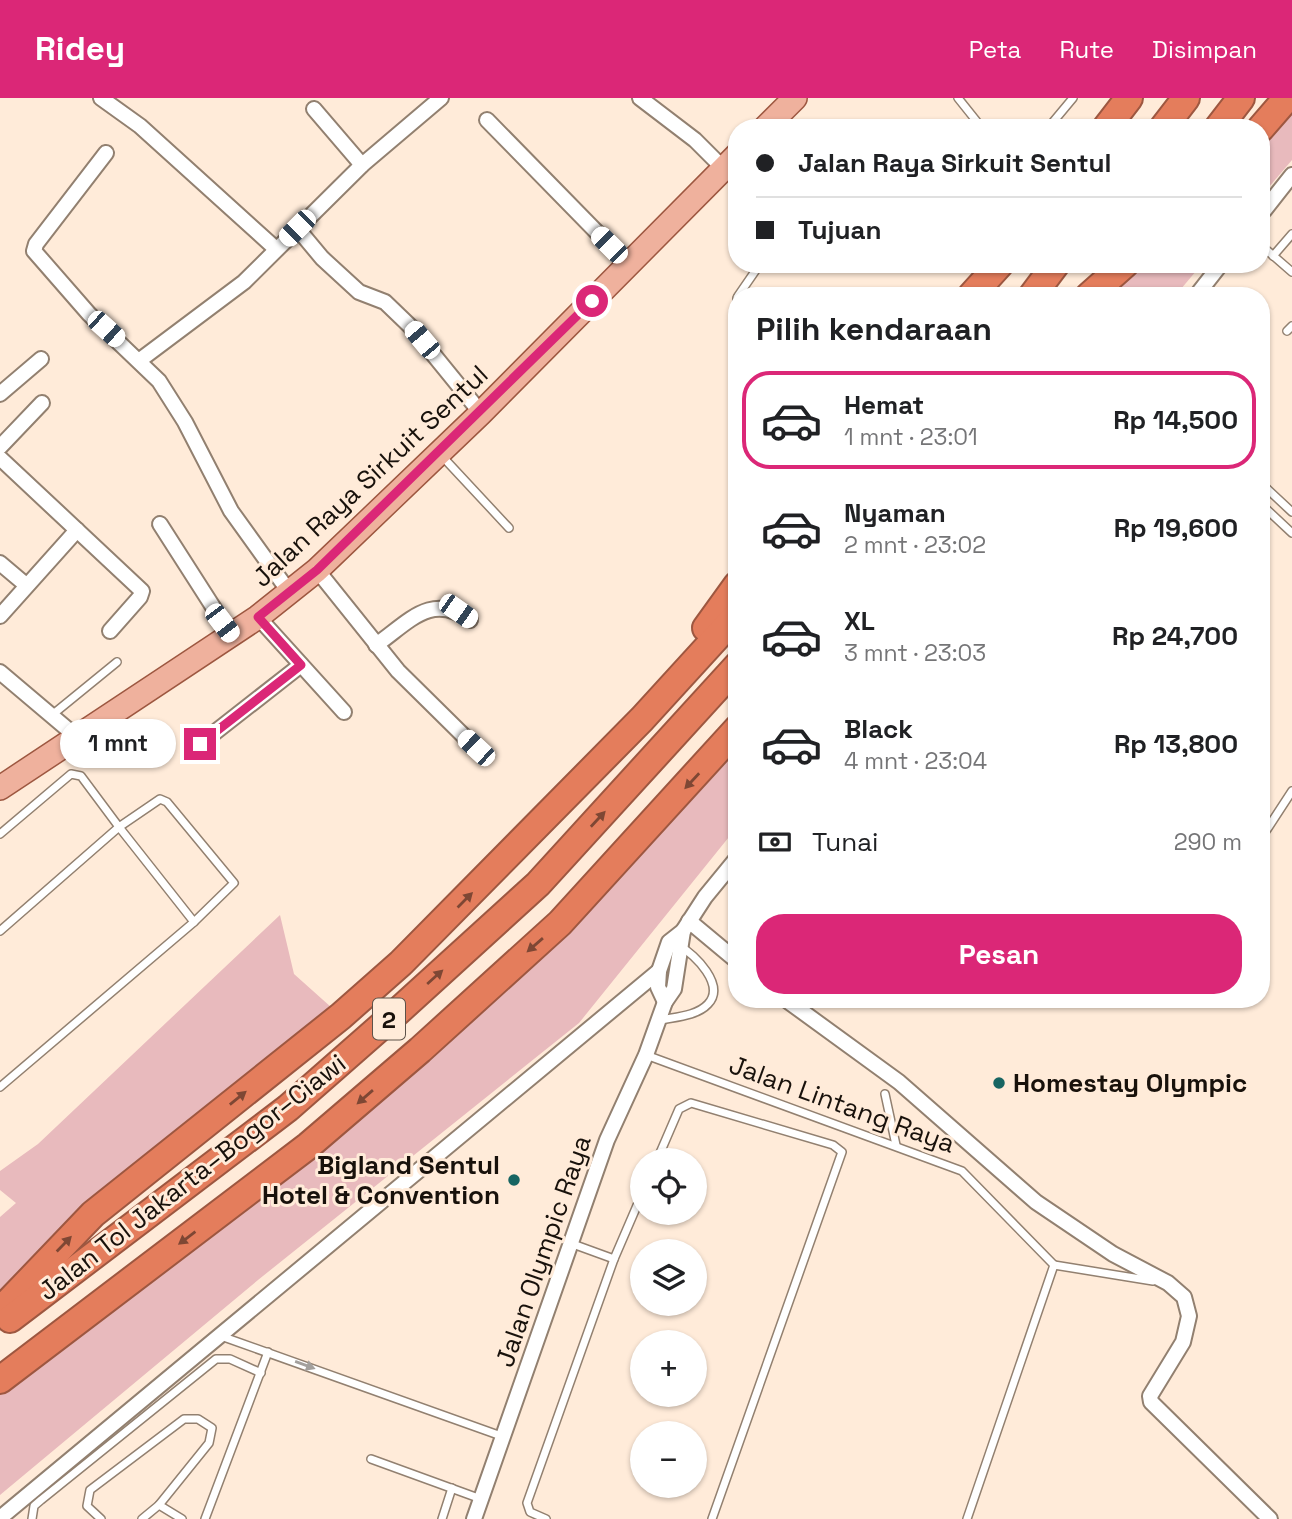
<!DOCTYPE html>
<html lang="id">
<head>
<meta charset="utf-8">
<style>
  :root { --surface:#fff; --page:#f6f6f6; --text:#202124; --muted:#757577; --line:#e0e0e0; --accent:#db2777 }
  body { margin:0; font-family:"Space Grotesk",sans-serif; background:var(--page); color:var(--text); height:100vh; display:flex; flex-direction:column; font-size:26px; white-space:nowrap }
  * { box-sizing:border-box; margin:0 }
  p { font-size:23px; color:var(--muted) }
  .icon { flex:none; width:38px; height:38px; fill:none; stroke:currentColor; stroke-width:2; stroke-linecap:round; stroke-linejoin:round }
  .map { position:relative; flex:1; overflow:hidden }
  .side { position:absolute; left:728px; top:189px; width:542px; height:721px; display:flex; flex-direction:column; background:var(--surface); border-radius:28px; box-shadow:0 2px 5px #0004 }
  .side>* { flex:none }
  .top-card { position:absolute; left:728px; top:21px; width:542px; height:154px; border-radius:28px; box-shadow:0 2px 5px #0004; display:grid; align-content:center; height:154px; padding:0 28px; background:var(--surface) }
  .fabs { position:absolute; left:630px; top:1050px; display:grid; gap:14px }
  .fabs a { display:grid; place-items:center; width:77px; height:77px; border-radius:50%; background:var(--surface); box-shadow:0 2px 5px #0004; font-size:35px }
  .end { position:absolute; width:32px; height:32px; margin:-16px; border:9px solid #db2777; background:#fff; box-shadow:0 0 0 4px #fff }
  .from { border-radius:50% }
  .bubble { position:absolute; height:49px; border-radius:24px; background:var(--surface); box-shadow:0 2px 5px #0004; font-size:23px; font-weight:700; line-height:49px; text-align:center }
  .car { position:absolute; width:21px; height:42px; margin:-21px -10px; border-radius:9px; box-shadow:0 0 5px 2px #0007; background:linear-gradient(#fff 24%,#345 0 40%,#fff 0 76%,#345 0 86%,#fff 0) }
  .top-card b { display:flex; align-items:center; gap:24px; height:66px; font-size:26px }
  .top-card b+b { border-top:2px solid var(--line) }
  .top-card i { width:18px; height:18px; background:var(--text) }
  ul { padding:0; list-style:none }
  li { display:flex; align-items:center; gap:21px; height:98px; margin:0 14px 10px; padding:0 14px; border:4px solid transparent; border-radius:28px }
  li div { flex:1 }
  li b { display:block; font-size:26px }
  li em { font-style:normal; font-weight:700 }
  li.current { border-color:var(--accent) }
  li>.icon { width:63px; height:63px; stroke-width:1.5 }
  h2 { padding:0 28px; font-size:32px; line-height:84px }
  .pay { display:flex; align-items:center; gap:18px; height:77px; padding:0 28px; font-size:26px }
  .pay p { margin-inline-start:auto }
  .cta { display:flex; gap:14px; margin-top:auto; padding:14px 28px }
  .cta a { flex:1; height:80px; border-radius:28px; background:var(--accent); color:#fff; font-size:28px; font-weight:700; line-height:80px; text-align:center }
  header { display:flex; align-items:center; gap:42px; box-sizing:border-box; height:98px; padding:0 35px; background:var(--accent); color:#fff }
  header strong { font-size:33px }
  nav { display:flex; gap:38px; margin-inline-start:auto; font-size:24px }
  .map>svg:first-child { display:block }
  .green { fill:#e8babd }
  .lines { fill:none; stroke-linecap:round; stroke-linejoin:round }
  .lane-casing { stroke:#928070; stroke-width:10 }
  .street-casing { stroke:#928070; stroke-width:18 }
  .primary-casing { stroke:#9d5740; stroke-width:26 }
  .highway-casing { stroke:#9d5740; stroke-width:30 }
  .lane { stroke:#fff; stroke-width:7 }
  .street { stroke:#fff; stroke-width:14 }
  .primary { stroke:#efb19d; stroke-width:23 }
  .highway { stroke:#e47d5c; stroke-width:26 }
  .oneway { fill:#7e4734 }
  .oneway2 { fill:#a3a09d }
  .route { stroke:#db2777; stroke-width:9 }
  .poi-dot { fill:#176562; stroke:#ffebd9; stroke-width:2.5 }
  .labels { text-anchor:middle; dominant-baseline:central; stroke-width:6; stroke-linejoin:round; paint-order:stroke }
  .shield { fill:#ffebd9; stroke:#5d5249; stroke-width:2 }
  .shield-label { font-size:24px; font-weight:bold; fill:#18110b }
  .street-label { font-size:26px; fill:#18110b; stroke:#ffebd9 }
  .poi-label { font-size:26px; font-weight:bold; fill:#18110b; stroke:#ffebd9; text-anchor:start }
</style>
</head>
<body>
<header>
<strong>Ridey</strong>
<nav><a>Peta</a><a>Rute</a><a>Disimpan</a></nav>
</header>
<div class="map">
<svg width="1292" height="1421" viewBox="0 0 1292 1421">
  <rect width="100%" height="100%" fill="#ffebd9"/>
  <g class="green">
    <path d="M1292 0V62L1262 97V30Z"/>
    <path d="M1125 166H1202L1175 198H1089Z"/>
    <path d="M737 631V729L579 925 258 1182 0 1397V1282L420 952Z"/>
    <path d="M280 817 294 876 341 918 0 1213V1119L16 1105 0 1092V1073L38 1046Z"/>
  </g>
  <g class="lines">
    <defs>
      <g id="lane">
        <path d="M958 0 982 30"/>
        <path d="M1048 30 1073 0"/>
        <path d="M726 74 737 85"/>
        <path d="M1262 148 1292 174"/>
        <path d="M1273 158 1292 136"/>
        <path d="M738 198 760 166"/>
        <path d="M737 200V215"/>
        <path d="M1287 233 1292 228"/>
        <path d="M440 356 509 430"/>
        <path d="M1262 386 1292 414"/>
        <path d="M1262 407 1292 435"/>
        <path d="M52 617 117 564"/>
        <path d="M0 736 71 676 81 678 119 729 160 701 167 704 234 785 194 824"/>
        <path d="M1262 739 1292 693"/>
        <path d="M0 833 119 729 194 824 0 989"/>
        <path d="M661 922C675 919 697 918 708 906 726 887 695 857 680 848"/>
        <path d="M646 957 962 1073 1054 1167 967 1421"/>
        <path d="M885 996 896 1047"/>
        <path d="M657 1062 679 1011 691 1005 833 1047 842 1054 712 1421"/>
        <path d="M570 1145 614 1161"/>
        <path d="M1054 1167 1153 1183"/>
        <path d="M218 1237 504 1339"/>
        <path d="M371 1361 481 1401"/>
        <path d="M32 1421 34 1408 41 1402 216 1261H230L261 1275"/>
        <path d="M101 1421 87 1408 90 1392 184 1321H198L212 1330 209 1345 159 1407 182 1421"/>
        <path d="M142 1421 159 1407"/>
        <path d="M205 1421 268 1254"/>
        <path d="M442 1421 452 1390"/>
        <path d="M546 1421 530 1414 527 1405 614 1161 642 1096"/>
      </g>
      <g id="street">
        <path d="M101 0 140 28 276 151"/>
        <path d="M640 0 695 42 723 70"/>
        <path d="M314 11 362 67"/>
        <path d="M487 22 628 166"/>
        <path d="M106 55 36 146 34 153 89 216 159 283 185 324 231 413 290 495"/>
        <path d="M1262 115 1292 77"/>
        <path d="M297 130 322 160 359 194 385 204 411 229 481 315"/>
        <path d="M1196 198 1221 166"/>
        <path d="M140 262 244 184 362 67 441 0"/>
        <path d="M0 296 41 261"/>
        <path d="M0 349 42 305"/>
        <path d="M0 360 142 493 140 499 110 533"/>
        <path d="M160 426 231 537"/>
        <path d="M0 465 26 487"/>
        <path d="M317 472 398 573 476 650"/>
        <path d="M0 518 77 432"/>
        <path d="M258 519 344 614"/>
        <path d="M376 547C409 524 431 494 470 522"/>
        <path d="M0 574 78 640"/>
        <path d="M200 646 301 567"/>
        <path d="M689 823 737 863"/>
        <path d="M785 901 899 984 1036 1104 1113 1156 1168 1185 1184 1199 1189 1218 1183 1244 1150 1298 1151 1304 1270 1421"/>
        <path d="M665 904 658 889 659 873 669 844 683 833 705 799 737 760"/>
        <path d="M0 1420 659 873"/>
        <path d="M474 1421 607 1042 646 957 665 904 674 891 683 833"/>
      </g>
      <g id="primary">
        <path d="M765 30 795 0"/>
        <path d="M0 690 258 519 317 472 481 315 737 57"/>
      </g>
      <g id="highway">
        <path d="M1106 30 1129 0"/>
        <path d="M1163 30 1186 0"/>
        <path d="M1218 30 1241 0"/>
        <path d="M1261 30 1287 0"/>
        <path d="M971 198 1000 166"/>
        <path d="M1032 198 1056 166"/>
        <path d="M1089 198 1125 166"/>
        <path d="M706 530 737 487"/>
        <path d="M0 1213 93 1116 341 918 401 865 642 621 737 517"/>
        <path d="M10 1221 288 1010 394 917 538 786 737 568"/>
        <path d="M0 1282 308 1048 420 952 560 825 737 631"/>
      </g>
    </defs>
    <use href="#lane" class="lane-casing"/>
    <use href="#street" class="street-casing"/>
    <use href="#primary" class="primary-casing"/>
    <use href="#highway" class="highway-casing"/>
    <use href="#lane" class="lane"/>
    <use href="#street" class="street"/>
    <use href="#primary" class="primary"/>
    <use href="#highway" class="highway"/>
  </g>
  <defs><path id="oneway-solid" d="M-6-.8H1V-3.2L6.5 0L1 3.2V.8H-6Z" transform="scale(1.75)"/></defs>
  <g class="oneway">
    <use href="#oneway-solid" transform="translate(692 683) rotate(133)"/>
    <use href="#oneway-solid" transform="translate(598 721) rotate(-47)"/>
    <use href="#oneway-solid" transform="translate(465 802) rotate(-45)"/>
    <use href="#oneway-solid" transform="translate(535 847) rotate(139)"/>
    <use href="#oneway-solid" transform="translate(435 879) rotate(-42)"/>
    <use href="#oneway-solid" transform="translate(365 999) rotate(139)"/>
    <use href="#oneway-solid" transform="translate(238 1000) rotate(-39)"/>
    <use href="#oneway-solid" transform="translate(187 1140) rotate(143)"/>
    <use href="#oneway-solid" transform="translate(64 1146) rotate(-46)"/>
  </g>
  <use class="oneway2" href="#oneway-solid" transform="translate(305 1267) rotate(20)"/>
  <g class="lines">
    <path class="route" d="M200 646 301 567 258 519 317 472 592 203"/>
  </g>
  <g class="poi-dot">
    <circle cx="999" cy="985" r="7"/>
    <circle cx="514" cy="1082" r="7"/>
  </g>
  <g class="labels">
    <rect class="shield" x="373" y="900.5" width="32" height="41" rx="5"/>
    <g class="shield-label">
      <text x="389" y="921">2</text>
    </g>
    <g class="street-label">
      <text transform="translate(370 378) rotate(-43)">Jalan Raya Sirkuit Sentul</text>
      <text transform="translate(842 1006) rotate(20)">Jalan Lintang Raya</text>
      <text transform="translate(192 1079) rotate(-38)">Jalan Tol Jakarta–Bogor–Ciawi</text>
      <text transform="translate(543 1153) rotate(-71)">Jalan Olympic Raya</text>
    </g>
    <g class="poi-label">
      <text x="1013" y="985">Homestay Olympic</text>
      <text x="500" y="1067" text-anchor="end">Bigland Sentul<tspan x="500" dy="30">Hotel &amp; Convention</tspan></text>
    </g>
  </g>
</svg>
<div class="fabs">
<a><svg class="icon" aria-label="locate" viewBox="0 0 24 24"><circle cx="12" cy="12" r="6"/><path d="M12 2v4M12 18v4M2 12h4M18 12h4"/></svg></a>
<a><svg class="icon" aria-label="layers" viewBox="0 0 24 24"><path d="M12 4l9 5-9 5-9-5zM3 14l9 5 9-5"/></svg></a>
<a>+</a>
<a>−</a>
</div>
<i class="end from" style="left:592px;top:203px"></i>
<i class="end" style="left:200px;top:646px"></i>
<div class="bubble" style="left:60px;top:621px;width:116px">1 mnt</div>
<i class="car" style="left:297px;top:130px;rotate:225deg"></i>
<i class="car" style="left:609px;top:147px;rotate:315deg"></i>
<i class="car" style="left:106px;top:231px;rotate:132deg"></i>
<i class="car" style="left:422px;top:242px;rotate:320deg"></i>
<i class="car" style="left:458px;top:513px;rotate:125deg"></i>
<i class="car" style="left:222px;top:525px;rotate:143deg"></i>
<i class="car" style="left:476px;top:650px;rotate:313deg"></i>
<div class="top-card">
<b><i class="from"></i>Jalan Raya Sirkuit Sentul</b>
<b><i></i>Tujuan</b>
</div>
<section class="side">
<h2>Pilih kendaraan</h2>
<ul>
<li class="current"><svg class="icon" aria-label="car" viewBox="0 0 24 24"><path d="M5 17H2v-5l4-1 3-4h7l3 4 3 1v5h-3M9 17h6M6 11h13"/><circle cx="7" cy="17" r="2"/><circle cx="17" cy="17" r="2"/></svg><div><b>Hemat</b><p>1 mnt · 23:01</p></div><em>Rp 14,500</em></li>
<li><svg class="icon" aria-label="car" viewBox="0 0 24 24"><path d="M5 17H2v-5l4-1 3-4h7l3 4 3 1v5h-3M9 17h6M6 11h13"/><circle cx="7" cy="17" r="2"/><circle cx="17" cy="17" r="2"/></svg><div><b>Nyaman</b><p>2 mnt · 23:02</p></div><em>Rp 19,600</em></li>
<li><svg class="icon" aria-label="car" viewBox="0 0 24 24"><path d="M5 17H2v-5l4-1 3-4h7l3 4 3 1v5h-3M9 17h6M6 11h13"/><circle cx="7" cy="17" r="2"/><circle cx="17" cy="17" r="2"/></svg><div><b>XL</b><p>3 mnt · 23:03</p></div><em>Rp 24,700</em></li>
<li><svg class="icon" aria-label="car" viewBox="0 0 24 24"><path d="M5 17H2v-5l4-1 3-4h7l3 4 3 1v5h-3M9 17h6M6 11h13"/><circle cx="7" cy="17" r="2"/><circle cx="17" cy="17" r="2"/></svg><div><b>Black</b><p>4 mnt · 23:04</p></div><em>Rp 13,800</em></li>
</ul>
<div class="pay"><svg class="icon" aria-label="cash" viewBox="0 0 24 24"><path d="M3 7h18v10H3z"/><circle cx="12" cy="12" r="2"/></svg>Tunai<p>290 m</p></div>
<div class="cta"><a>Pesan</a></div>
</section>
</div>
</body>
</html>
